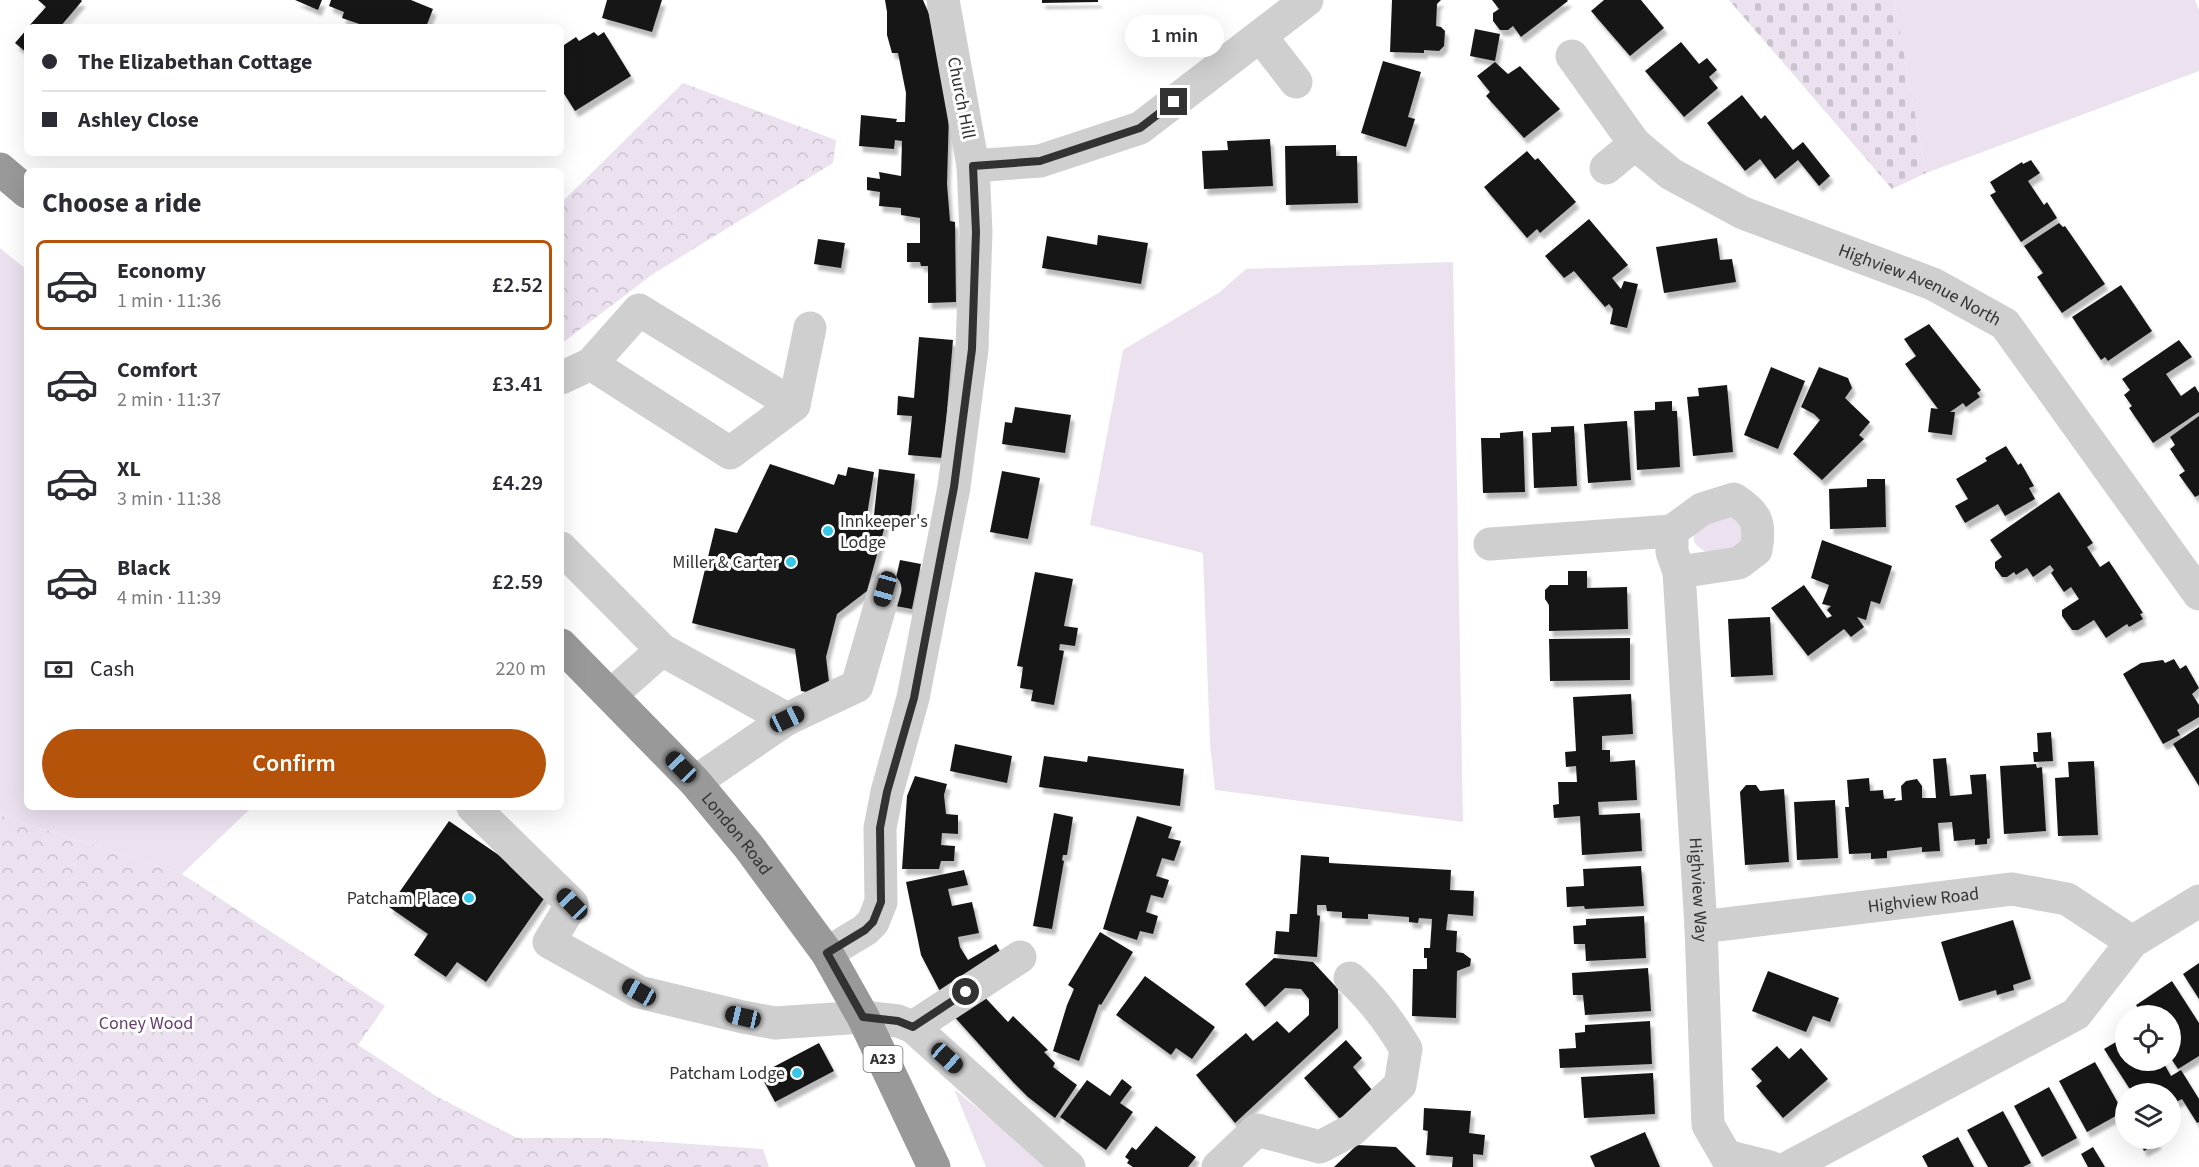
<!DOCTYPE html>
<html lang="en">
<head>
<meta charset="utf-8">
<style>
  :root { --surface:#fff; --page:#f7f7f7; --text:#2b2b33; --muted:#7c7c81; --line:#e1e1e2; --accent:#b45309 }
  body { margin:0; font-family:"Source Sans 3",sans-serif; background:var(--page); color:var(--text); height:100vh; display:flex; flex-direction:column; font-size:22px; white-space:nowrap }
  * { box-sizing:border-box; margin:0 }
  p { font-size:20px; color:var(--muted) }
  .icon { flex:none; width:33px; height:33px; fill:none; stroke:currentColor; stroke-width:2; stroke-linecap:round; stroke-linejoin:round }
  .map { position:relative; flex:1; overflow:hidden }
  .panel { position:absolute; left:24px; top:168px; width:540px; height:642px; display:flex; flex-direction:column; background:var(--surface); border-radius:9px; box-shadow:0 6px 24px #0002 }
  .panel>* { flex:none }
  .guide { position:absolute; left:24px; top:24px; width:540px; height:132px; border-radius:9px; box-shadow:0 6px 24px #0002; display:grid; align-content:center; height:132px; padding:0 18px; background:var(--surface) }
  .fabs { position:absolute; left:2115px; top:1005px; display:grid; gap:12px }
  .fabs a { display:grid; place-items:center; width:66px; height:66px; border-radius:50%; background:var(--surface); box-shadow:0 6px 24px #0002; font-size:30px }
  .end { position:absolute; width:27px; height:27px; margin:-14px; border:8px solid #323232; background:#fff; box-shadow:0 0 0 3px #fff }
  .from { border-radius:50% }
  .bubble { position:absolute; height:42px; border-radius:21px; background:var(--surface); box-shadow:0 6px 24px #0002; font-size:20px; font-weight:600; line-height:42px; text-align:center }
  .car { position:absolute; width:18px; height:36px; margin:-18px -9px; border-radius:8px; box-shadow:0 0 4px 2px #0007; background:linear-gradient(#222 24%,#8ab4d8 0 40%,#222 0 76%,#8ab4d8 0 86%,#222 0) }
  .guide b { display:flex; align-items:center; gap:21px; height:57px; font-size:22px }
  .guide b+b { border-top:2px solid var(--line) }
  .guide i { width:15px; height:15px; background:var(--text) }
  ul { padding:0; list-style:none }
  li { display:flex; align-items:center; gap:18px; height:90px; margin:0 12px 9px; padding:0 6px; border:3px solid transparent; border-radius:9px }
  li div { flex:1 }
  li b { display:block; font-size:22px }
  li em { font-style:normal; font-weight:600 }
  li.active { border-color:var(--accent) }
  li>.icon { width:54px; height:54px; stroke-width:1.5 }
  h2 { padding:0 18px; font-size:27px; line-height:72px }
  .pay { display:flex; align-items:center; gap:15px; height:66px; padding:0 18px; font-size:22px }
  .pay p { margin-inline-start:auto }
  .cta { display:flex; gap:12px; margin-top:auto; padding:12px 18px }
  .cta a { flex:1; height:69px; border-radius:36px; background:var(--accent); color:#fff; font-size:24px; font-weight:600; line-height:69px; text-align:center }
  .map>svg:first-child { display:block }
  .green { fill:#ebe1ef }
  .forest { fill:url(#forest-crowns) }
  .cemetery { fill:url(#cemetery-stones) }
  .building { fill:#191919; filter:url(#shadow) }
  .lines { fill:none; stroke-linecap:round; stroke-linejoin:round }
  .minor { stroke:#cfcfcf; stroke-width:33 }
  .highway { stroke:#999; stroke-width:33 }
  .route { stroke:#323232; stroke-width:8 }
  .poi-dot { fill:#35c7e8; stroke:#fff; stroke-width:2 }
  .labels { text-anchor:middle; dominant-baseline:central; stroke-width:6; stroke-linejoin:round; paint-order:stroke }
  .shield { fill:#fff; stroke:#707070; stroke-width:1.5 }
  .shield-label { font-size:16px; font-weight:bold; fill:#323232 }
  .street-label { font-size:18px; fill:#323232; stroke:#fff }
  .poi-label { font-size:18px; fill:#323232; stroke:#fff; text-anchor:end }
  .park-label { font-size:18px; fill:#653e70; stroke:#fff }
</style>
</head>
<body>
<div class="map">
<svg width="2199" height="1167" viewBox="0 0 2199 1167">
  <defs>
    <pattern id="forest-crowns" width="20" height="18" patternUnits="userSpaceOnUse" patternTransform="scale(1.5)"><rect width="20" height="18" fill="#ebe1ef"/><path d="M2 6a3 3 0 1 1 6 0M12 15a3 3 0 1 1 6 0" fill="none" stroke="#cac2cd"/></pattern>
    <pattern id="cemetery-stones" width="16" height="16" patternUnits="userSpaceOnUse" patternTransform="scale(1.5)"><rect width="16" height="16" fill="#ebe1ef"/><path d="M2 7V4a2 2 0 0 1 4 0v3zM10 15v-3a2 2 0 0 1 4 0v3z" fill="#cac2cd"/></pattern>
    <filter id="shadow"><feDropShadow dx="3.5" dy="6" stdDeviation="1.5" flood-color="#0004"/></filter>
  </defs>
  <rect width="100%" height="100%" fill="#fff"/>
  <g class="green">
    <path d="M1894 0H2195L2199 10V71L1926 173Z"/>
    <path d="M0 248 27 270V807H252L182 874 0 815Z"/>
    <path d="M1453 262 1463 822 1215 790 1210 743 1203 553 1090 525 1123 350 1220 292 1246 269Z"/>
    <path d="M1734 514 1741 522 1744 537 1737 547C1718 552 1709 559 1694 542V534L1707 521Z"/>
    <path d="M954 1089 1050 1167H986Z"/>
  </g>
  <g class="forest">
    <path d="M683 83 836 140 833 163 653 274 561 344V203Z"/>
    <path d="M0 815 182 874 385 1006 358 1045 436 1096 517 1138H603L763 1149 769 1167H0Z"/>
  </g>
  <path class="cemetery" d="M1729 0H1894L1926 173 1892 189Z"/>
  <g class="building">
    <path d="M38 0H81L82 1 60 27H28L46 7Z"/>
    <path d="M295 0H322L318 10Z"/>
    <path d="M331 0H411L433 9 426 27H368L342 18 344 12 329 6Z"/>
    <path d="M607 0H662L652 32 602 18Z"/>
    <path d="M885 0H923L929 14 949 112 947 184 950 221 955 222 956 302 928 303V266H921L920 262H907V243H920V218L901 215V208L879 206 880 192 867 190V177L880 179 879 172 901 176 902 141 895 140 894 149 859 146 861 115 897 119 896 122H905L906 93 898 53H892L887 35V12Z"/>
    <path d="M1042 0H1098V2L1042 3Z"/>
    <path d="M1392 0H1441L1437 4 1436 26 1441 27 1445 31 1444 46 1439 51 1424 50V53L1390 52Z"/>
    <path d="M1492 0H1567L1568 1 1521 37 1513 26 1508 30H1500L1493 21V13L1499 9Z"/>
    <path d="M1604 0H1641L1664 28 1630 56 1591 11Z"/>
    <path d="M27 29V53L15 43Z"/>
    <path d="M1475 29 1500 34 1495 61 1470 56Z"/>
    <path d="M594 32 598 36 604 32 631 76 575 111 561 89V56L563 55 561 47 576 37 579 41Z"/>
    <path d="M1681 42 1699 64 1707 58 1717 70 1709 77 1718 88 1684 117 1645 71Z"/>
    <path d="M1383 61 1421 72 1408 117 1415 119 1406 147 1361 133Z"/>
    <path d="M1495 62 1508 74 1520 66 1560 109 1524 138 1486 96 1490 92 1477 76Z"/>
    <path d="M1742 95 1761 119 1765 115 1793 150 1803 142 1830 176 1819 186 1798 160 1775 179 1760 159 1745 171 1707 123Z"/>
    <path d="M1270 139 1273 186 1204 189 1202 151 1228 150 1227 141Z"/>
    <path d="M1336 145V156H1357L1358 203 1286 205 1285 146Z"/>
    <path d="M1527 151 1535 160 1538 158 1576 202 1540 233 1537 229 1527 238 1484 187Z"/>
    <path d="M2031 160 2040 173 2028 181 2044 205 2047 202 2057 218 2021 242 1990 195 1996 192 1990 182 2022 162 2023 164Z"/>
    <path d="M1589 219 1628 265 1612 278 1621 289 1624 281 1638 284 1627 328 1610 324 1613 309 1609 304 1605 307 1574 271 1564 278 1545 256Z"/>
    <path d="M2059 223 2063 227 2065 226 2105 284 2062 313 2037 277 2043 273 2024 246Z"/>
    <path d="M1098 235 1148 243 1141 284 1042 268 1047 236 1097 245Z"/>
    <path d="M1717 238 1720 260 1732 259 1736 282 1664 293 1656 247Z"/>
    <path d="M818 239 845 243 841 268 814 264Z"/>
    <path d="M2121 285 2152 331 2108 361 2105 357 2101 360 2072 317Z"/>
    <path d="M1929 324 1981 390 1977 393 1980 397 1966 407 1963 403 1950 412H1955L1952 435 1928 432 1931 408 1938 409 1905 364 1916 356 1904 339Z"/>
    <path d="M919 337 953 340 943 458 908 455 912 416 897 415 898 396 914 398Z"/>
    <path d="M2179 340 2192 357 2166 374 2181 396 2195 386 2199 393V412L2153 443 2129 408 2132 406 2124 395 2130 390 2122 379Z"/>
    <path d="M1771 367 1805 381 1778 449 1744 435Z"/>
    <path d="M1819 367 1848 378 1852 388 1845 398 1870 422 1859 435 1864 439 1822 480 1793 454 1820 420 1814 414 1801 407Z"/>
    <path d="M1727 385 1733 452 1693 456 1687 397 1699 396 1698 388Z"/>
    <path d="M1672 401V411H1677L1680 467 1637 470 1634 411 1655 410V402Z"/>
    <path d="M1015 407 1071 415 1065 453 1002 444 1005 422 1012 423Z"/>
    <path d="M2199 416V495L2195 497 2179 475 2185 471 2170 449 2175 445 2170 437Z"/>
    <path d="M1627 421 1631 480 1588 483 1584 424Z"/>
    <path d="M1574 426 1577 486 1534 488 1532 433 1551 432V427Z"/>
    <path d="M1523 431 1525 492 1483 493 1481 438H1500V433Z"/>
    <path d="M2006 446 2018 465 2021 463 2034 486 2029 488 2035 499 2005 516 1998 504 1965 523 1955 506 1968 499 1956 479 1987 461 1985 458Z"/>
    <path d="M770 464 834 485 838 474 846 476 848 467 874 472 867 515 886 522 867 591 837 614 826 657 829 682 813 693 801 691 795 649 692 623 715 528 737 533Z"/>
    <path d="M879 469 915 474 910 519 874 515Z"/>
    <path d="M1002 471 1040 478 1028 539 990 532Z"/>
    <path d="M1867 479H1885L1886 527 1830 529 1829 489 1867 487Z"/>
    <path d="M2059 492 2093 543 2087 547 2100 567 2109 561 2143 613 2140 614 2143 619 2129 627 2127 624 2106 638 2094 620 2078 630H2072L2062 616V610L2079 599 2071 587 2064 592 2051 573 2054 570 2050 565 2033 577 2027 568 2016 575 2014 572 2007 577H2002L1995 568V562L2002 557 1990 540Z"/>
    <path d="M1822 540 1892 566 1880 604 1871 601 1866 620 1857 617 1864 627 1851 637 1844 629 1808 656 1771 608 1804 585 1827 618 1832 616 1827 610 1831 606 1822 604 1829 585 1811 578Z"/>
    <path d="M900 560 921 564 912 609 890 605Z"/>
    <path d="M1568 571H1587V588L1627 587 1628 629 1549 631V605L1545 599V590L1550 585H1568Z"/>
    <path d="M1035 572 1073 579 1064 626 1078 628 1075 646 1060 644 1059 650 1064 651 1054 705 1031 701 1033 690 1020 688 1023 667 1017 666Z"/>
    <path d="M1770 617 1773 675 1731 677 1728 619Z"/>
    <path d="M1630 638V680L1550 681 1549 639Z"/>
    <path d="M2174 659 2180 669 2186 665 2199 688 2192 694 2199 705V717L2177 730 2180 735 2163 744 2123 674 2141 663 2163 660 2165 663Z"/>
    <path d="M1631 694 1633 734 1602 736V750H1610V762L1635 760 1637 800 1598 802 1599 815 1640 813 1642 851 1582 855 1580 816 1554 818 1553 805 1559 804 1558 782H1577L1576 766 1566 767 1565 752 1576 751 1573 697Z"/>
    <path d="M2199 727V786L2173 744Z"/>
    <path d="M2051 732 2053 761 2034 762 2033 752H2038L2037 733Z"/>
    <path d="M955 744 1012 756 1007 783 950 771Z"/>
    <path d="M1044 756 1087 762 1088 756 1184 769 1180 806 1039 787Z"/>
    <path d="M1946 758 1950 796 1972 794 1970 775 1986 774 1990 838 1987 839V844L1975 845V839L1954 841 1952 822 1938 823 1940 851 1922 852V847L1887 851V858L1871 859V853L1849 854 1845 807H1849L1847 780 1869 778 1870 791 1883 790 1884 799 1896 798 1894 801 1902 800 1901 786 1906 781 1917 779 1922 786V798H1936L1933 759Z"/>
    <path d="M2094 761 2098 835 2058 836 2055 778 2069 777 2068 762Z"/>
    <path d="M2036 764 2037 768 2042 767 2046 831 2004 834 2000 766Z"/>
    <path d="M915 776 947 784 944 795 946 814 958 815V834L942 833 941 845 955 846 954 861H941L939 869H902L907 796Z"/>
    <path d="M1746 785H1756L1760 791 1784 789 1789 862 1745 865 1740 792Z"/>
    <path d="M1835 800 1838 858 1797 860 1794 802Z"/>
    <path d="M1054 813 1073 817 1067 855H1063L1062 860 1064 861 1052 929 1033 926Z"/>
    <path d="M1137 816 1172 827 1168 838 1181 841 1174 861 1162 858 1156 876 1169 880 1163 898 1151 895 1148 905 1146 912 1158 916 1153 934 1140 931 1137 940 1103 929Z"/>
    <path d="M449 821 550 890 486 982 457 962 446 977 414 955 428 934 389 907Z"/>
    <path d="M1301 855 1329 857V863L1451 870 1450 890 1474 891 1473 916 1448 914 1446 930 1457 931 1456 952 1463 953 1471 959 1470 966 1457 971 1456 1018 1412 1016 1413 969H1427V958H1424V948H1430L1432 919 1419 918 1418 923 1409 922V917L1368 914V919L1342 918V912L1327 911 1326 905H1317V915L1320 916 1317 957 1274 954 1276 931 1289 932 1290 914H1297Z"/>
    <path d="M1641 866 1644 906 1585 909 1584 906 1567 907 1566 887 1584 886 1583 869Z"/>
    <path d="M964 870 968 885 948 889 952 906 972 902 979 933 958 937 960 947 968 960 996 944 1007 964 944 999 921 955 906 882Z"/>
    <path d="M1644 916 1646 958 1586 961 1585 944H1574L1573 926 1586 925V919Z"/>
    <path d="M2013 920 2031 979 2013 985 2014 990 1997 995 1996 990 1959 1001 1941 942Z"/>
    <path d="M1100 932 1133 952 1101 1005 1099 1004 1079 1061 1053 1051 1067 1005 1074 989 1068 985Z"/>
    <path d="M1274 958 1313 962 1338 989V1028L1235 1123 1196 1075 1246 1033 1253 1041 1277 1021 1289 1033 1309 1015V999L1301 989 1285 988 1265 1007 1245 984Z"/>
    <path d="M2199 963V999L2183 974Z"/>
    <path d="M1648 968 1651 1011 1585 1015 1583 995H1573L1572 973Z"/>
    <path d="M1768 971 1839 998 1830 1022 1813 1016 1806 1032 1752 1011Z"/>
    <path d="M1145 976 1215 1027 1192 1059 1176 1048 1171 1055 1116 1015Z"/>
    <path d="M2172 981 2199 1023V1056L2178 1069 2170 1057V1016H2143L2136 1005Z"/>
    <path d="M980 992 1008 1022 1013 1016 1048 1050 1044 1052 1055 1063 1053 1067 1077 1085 1055 1118 1028 1097 1013 1082 951 1013Z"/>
    <path d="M1650 1021 1652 1064 1560 1068 1559 1049 1576 1048 1575 1033 1585 1032V1025Z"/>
    <path d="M2126 1036V1060H2162L2171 1076 2181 1070 2199 1099V1122L2197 1123 2182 1099 2170 1105V1094H2158L2155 1088 2147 1094H2133L2104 1049Z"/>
    <path d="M1346 1040 1362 1058 1353 1067 1372 1090 1341 1120 1304 1078Z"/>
    <path d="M819 1043 834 1071 775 1102 760 1074Z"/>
    <path d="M1777 1046 1789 1059 1801 1048 1828 1079 1783 1118 1756 1086 1762 1081 1751 1069Z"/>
    <path d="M2095 1062 2123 1112 2087 1132 2059 1081Z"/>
    <path d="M1653 1073 1655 1114 1584 1118 1581 1077Z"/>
    <path d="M1122 1079 1132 1087 1120 1103 1133 1112 1106 1150 1060 1117 1087 1080 1110 1096Z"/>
    <path d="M2049 1087 2077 1138 2042 1157 2014 1106Z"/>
    <path d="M1424 1108 1471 1111 1469 1133 1485 1135 1483 1155 1473 1154V1167H1452L1453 1157 1426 1155 1428 1131 1423 1130Z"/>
    <path d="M2003 1111 2031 1163 2023 1167H1988L1967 1130Z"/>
    <path d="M1156 1126 1196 1157 1188 1167H1133L1127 1163 1129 1160 1125 1157 1132 1147 1136 1150Z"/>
    <path d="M1645 1132 1660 1167H1595L1590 1156Z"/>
    <path d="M1958 1137 1974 1167H1928L1922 1156Z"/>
    <path d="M2138 1138H2155L2158 1143 2144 1151Z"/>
    <path d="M1357 1145 1396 1147 1416 1167H1334Z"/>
    <path d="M2093 1147 2105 1167H2088L2081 1154Z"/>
  </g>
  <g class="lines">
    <g class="minor">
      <path d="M1261 37 1296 82"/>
      <path id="s1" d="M1572 56 1635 144 1671 174 1743 213 1933 284 2005 324 2199 594"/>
      <path d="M973 166 1040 161 1140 128 1307 0"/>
      <path d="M1606 168 1635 144"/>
      <path d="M561 378 591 364 639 310 794 405 730 453 591 364"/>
      <path d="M794 405 810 328"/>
      <path d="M1672 531 1702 509 1734 499C1757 514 1761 523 1756 550L1739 563 1679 572"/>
      <path id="s2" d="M1490 544 1672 531V552L1679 572 1701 927 1708 1125 1726 1156 1770 1167"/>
      <path d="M561 548 662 650 611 695"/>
      <path d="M662 650 787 719"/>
      <path d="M695 782 787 719 857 686 885 589"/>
      <path d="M473 807 572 904 549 942 639 992 743 1017 775 1023 863 1017 898 1021 913 1027 1069 1167"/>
      <path id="s3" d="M1701 927 2012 889 2067 899 2132 942"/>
      <path d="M827 953 865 930 873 922 881 902 880 828 887 792 913 698 954 487 972 349 976 232 973 166 943 0"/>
      <path d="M913 1027 1020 957"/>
      <path d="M1218 1167 1257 1130 1320 1147 1352 1130 1400 1085 1406 1049C1390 1022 1373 999 1350 978"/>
      <path d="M1789 1167 2076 1014 2132 942 2199 901"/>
    </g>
    <g class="highway">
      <path d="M0 169 27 192"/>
      <path id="s4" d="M561 645 695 782 749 847 827 953 863 1017 934 1167"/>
    </g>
  </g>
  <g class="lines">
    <path class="route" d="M966 992 913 1027 898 1021 863 1017 827 953 865 930 873 922 881 902 880 828 887 792 914 698 954 487 972 349 976 232 973 166 1040 161 1140 128 1174 102"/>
  </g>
  <g class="poi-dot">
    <circle cx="828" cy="531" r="6"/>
    <circle cx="791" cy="562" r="6"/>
    <circle cx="469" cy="898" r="6"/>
    <circle cx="797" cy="1073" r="6"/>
  </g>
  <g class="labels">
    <rect class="shield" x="863.5" y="1046" width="39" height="26" rx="4.5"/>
    <g class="shield-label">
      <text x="883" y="1059">A23</text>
    </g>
    <g class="street-label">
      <text transform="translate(961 98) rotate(79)">Church Hill</text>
      <text stroke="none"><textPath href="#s1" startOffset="428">Highview Avenue North</textPath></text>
      <text stroke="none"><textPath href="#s4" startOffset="258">London Road</textPath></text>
      <text stroke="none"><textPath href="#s2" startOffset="543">Highview Way</textPath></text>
      <text stroke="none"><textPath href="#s3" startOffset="224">Highview Road</textPath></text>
    </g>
    <g class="poi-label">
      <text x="840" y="521" text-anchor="start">Innkeeper's<tspan x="840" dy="21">Lodge</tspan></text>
      <text x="779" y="562">Miller &amp; Carter</text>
      <text x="457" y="898">Patcham Place</text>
      <text x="785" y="1073">Patcham Lodge</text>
    </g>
    <g class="park-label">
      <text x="146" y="1023">Coney Wood</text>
    </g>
  </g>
</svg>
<div class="fabs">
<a><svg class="icon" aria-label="locate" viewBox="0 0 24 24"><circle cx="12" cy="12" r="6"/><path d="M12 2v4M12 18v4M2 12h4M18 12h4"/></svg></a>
<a><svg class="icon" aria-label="layers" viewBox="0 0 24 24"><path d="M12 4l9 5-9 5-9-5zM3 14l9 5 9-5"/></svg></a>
</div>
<i class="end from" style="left:966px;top:992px"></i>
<i class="end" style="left:1174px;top:102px"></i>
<div class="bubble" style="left:1125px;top:15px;width:99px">1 min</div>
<i class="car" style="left:885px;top:589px;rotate:196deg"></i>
<i class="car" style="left:787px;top:719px;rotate:65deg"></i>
<i class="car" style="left:681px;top:767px;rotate:316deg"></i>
<i class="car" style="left:572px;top:904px;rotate:316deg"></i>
<i class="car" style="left:639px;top:992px;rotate:299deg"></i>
<i class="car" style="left:743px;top:1017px;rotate:283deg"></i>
<i class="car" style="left:947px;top:1058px;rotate:132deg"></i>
<div class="guide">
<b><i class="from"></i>The Elizabethan Cottage</b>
<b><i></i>Ashley Close</b>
</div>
<section class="panel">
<h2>Choose a ride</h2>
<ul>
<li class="active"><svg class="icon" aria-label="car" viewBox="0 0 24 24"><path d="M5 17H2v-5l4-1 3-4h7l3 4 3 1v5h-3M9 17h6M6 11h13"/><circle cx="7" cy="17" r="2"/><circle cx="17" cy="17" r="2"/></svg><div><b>Economy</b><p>1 min · 11:36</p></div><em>£2.52</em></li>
<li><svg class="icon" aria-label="car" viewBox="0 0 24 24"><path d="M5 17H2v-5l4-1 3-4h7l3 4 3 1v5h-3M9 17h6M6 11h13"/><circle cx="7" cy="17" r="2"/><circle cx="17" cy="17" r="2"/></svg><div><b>Comfort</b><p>2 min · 11:37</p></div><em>£3.41</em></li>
<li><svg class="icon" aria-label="car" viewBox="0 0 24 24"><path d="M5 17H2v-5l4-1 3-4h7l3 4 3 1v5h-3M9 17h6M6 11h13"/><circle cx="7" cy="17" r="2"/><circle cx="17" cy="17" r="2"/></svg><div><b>XL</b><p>3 min · 11:38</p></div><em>£4.29</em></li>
<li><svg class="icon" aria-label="car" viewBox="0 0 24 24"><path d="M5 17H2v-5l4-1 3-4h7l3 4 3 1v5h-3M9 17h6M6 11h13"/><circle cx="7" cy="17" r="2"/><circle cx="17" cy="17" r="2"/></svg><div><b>Black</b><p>4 min · 11:39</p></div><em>£2.59</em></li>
</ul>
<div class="pay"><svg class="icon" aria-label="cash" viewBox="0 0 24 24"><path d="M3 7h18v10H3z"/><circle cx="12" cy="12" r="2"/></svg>Cash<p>220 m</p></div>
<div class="cta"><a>Confirm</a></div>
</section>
</div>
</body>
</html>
